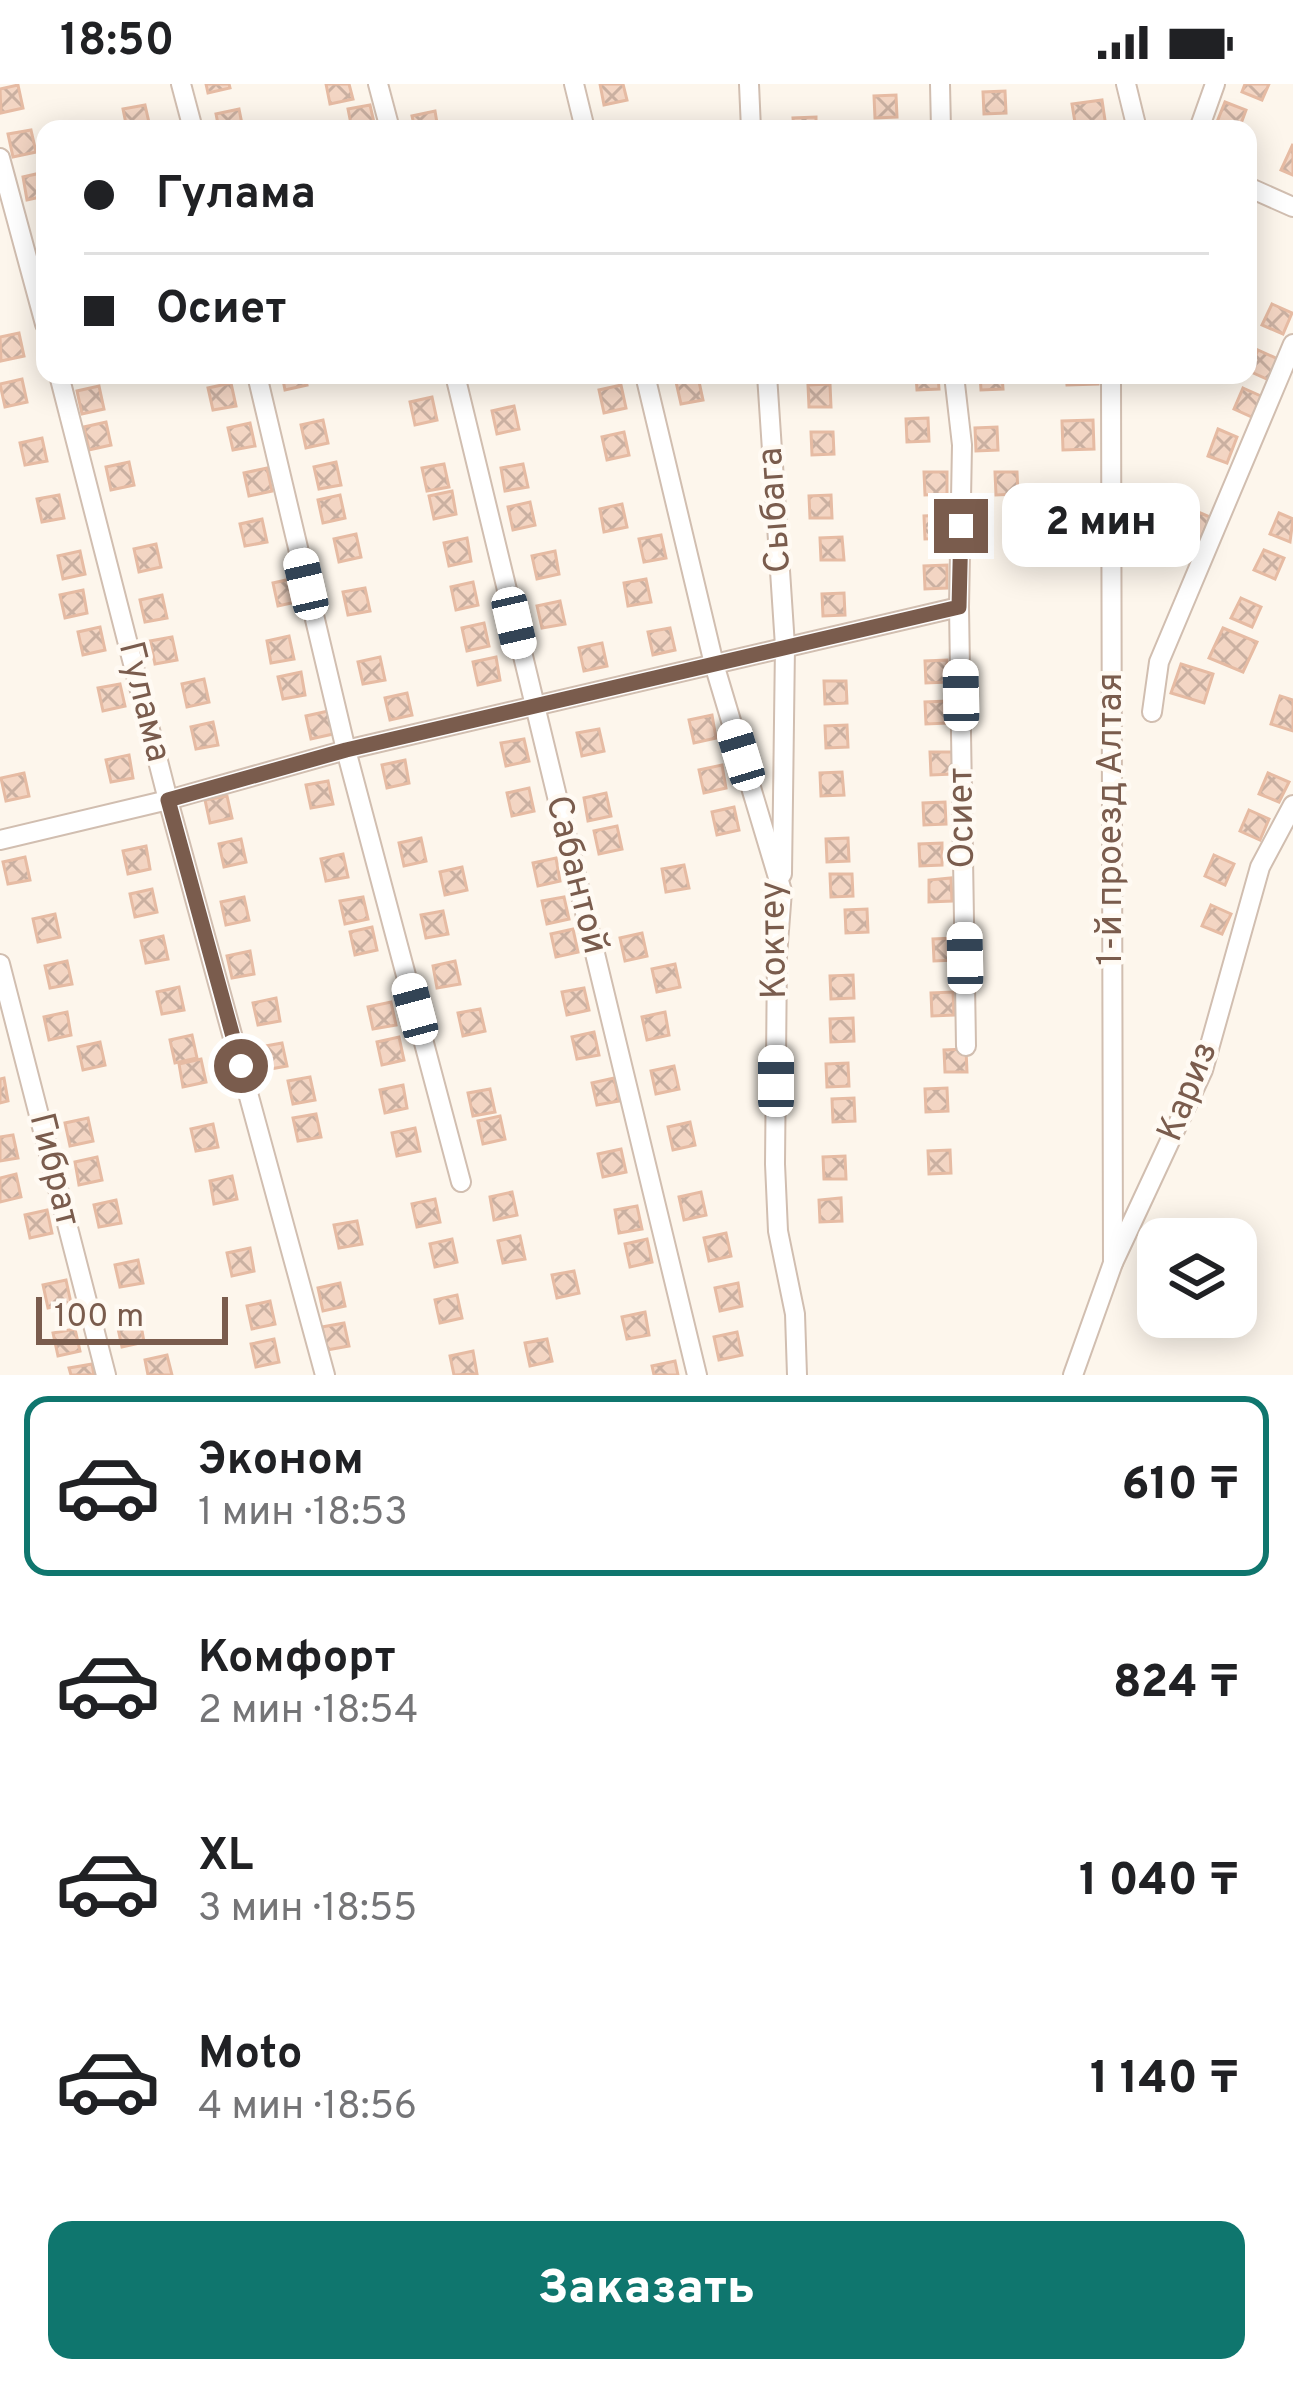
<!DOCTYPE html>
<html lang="ru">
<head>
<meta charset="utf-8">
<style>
  :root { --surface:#fff; --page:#f2f2f2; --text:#202124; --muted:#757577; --line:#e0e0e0; --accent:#0f766e }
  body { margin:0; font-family:Overpass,sans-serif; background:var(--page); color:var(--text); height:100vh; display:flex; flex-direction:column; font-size:45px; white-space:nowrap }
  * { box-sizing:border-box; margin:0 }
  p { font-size:39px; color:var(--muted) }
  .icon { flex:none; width:66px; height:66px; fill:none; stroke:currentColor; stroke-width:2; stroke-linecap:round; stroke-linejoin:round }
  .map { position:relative; height:1291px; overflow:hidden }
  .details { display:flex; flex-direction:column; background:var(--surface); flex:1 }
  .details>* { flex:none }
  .guide { position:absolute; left:36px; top:36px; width:1221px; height:264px; border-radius:24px; box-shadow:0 6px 30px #0003; display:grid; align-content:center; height:264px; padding:0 48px; background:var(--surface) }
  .controls { position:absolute; left:1137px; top:1134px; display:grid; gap:24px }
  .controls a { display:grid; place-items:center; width:120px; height:120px; border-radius:24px; background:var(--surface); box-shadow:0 6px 30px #0003; font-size:60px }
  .scale { position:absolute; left:36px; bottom:30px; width:192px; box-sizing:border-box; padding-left:12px; border:6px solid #7a5c4d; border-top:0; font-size:33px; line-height:42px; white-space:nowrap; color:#7a5c4d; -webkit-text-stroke:9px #fffaf3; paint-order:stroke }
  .end { position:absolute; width:54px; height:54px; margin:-27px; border:15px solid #7a5c4d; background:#fff; box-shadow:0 0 0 6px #fff }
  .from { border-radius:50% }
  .bubble { position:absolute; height:84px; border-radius:24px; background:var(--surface); box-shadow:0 6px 30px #0003; font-size:39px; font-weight:800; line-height:84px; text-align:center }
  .car { position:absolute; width:36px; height:72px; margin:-36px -18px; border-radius:15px; box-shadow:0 0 9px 3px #0007; background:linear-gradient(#fff 24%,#345 0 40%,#fff 0 76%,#345 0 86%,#fff 0) }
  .guide b { display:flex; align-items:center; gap:42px; height:114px; font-size:45px }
  .guide b+b { border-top:3px solid var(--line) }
  .guide i { width:30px; height:30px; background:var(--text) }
  ul { padding:21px 0 0; list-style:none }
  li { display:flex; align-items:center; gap:36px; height:180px; margin:0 24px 18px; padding:0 24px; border:6px solid transparent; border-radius:24px }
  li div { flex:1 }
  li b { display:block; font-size:45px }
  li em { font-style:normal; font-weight:800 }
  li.on { border-color:var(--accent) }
  li>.icon { width:108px; height:108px; stroke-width:1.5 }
  .cta { display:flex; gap:24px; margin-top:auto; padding:24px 48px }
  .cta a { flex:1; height:138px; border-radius:24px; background:var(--accent); color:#fff; font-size:48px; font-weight:800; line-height:138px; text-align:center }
  .status { display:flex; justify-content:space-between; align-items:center; height:84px; padding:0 60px; background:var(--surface); direction:ltr }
  .status svg { height:33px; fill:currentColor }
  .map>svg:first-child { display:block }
  .building { fill:url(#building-cross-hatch); stroke:#e6bba3; stroke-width:3 }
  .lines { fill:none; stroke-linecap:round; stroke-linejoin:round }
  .minor-casing { stroke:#d1beb0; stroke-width:22 }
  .minor { stroke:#fff; stroke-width:18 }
  .route { stroke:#7a5c4d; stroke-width:15 }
  .labels { text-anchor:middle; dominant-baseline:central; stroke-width:9; stroke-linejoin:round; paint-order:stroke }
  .street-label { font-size:36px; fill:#7a5c4d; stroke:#fffaf3 }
</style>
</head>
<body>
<div class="status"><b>18:50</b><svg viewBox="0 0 49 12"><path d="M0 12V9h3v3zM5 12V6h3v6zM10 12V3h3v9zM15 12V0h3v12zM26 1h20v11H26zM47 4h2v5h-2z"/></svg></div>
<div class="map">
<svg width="1293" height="1291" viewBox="0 0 1293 1291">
  <defs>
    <pattern id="building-cross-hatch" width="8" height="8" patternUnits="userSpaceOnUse" patternTransform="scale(3)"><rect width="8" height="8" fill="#f3d5c3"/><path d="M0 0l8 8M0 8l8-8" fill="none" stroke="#cab0a1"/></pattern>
  </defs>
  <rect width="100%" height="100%" fill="#fdf6ec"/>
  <g class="building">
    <path d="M206 0H229L230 4 208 9Z"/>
    <path d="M326 0H349L353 15 330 20Z"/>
    <path d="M600 0H623L627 16 604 21Z"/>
    <path d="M1245 0H1269L1262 16 1242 8Z"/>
    <path d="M18 1 23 24 1 29 0 5Z"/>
    <path d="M1005 7 1006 29 984 30 983 8Z"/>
    <path d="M896 11 897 33 875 34 874 12Z"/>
    <path d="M1102 16 1106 43 1076 45 1072 20Z"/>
    <path d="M1225 18 1246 26 1239 45 1215 43Z"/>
    <path d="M145 21 150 43 127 45 123 25Z"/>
    <path d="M370 21 375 43 352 45 348 25Z"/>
    <path d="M239 25 243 45H219L216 30Z"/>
    <path d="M435 27 438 45H415L412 32Z"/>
    <path d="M816 33V45H794L793 34Z"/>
    <path d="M31 46 36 68 13 73 8 50Z"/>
    <path d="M1293 60V91L1281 86Z"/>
    <path d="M45 88V112L27 116 23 93Z"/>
    <path d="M1272 220 1292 229 1283 250 1262 241Z"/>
    <path d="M19 249 24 272 1 277 0 253Z"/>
    <path d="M1258 266 1278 275 1269 296 1249 287Z"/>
    <path d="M282 291H305L307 301 285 306Z"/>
    <path d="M916 291H938L939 305 917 306Z"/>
    <path d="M980 291H1002L1003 305 981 306Z"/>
    <path d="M1066 291H1098V300L1067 301Z"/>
    <path d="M698 293 703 316 681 320 676 298Z"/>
    <path d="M22 295 27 318 5 323 0 300Z"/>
    <path d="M231 299 236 322 213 326 208 304Z"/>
    <path d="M830 300 831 323H809L808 301Z"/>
    <path d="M621 301 626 324 604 329 599 306Z"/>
    <path d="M99 302 104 325 82 330 77 307Z"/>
    <path d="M1243 304 1263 313 1254 334 1234 325Z"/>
    <path d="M432 313 437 336 415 341 410 318Z"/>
    <path d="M514 322 519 345 497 350 492 327Z"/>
    <path d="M928 334 929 357 907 358 906 335Z"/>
    <path d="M323 336 328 359 306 364 301 341Z"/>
    <path d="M1093 336 1094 365 1063 366 1062 337Z"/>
    <path d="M106 338 111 361 89 366 84 343Z"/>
    <path d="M250 339 255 362 233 366 228 344Z"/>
    <path d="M997 343 998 366 976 367 975 344Z"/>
    <path d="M1218 345 1237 353 1227 379 1208 372Z"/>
    <path d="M624 348 629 371 607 376 602 353Z"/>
    <path d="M811 348H833L834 370 812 371Z"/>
    <path d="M42 354 47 377 25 381 20 359Z"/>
    <path d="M129 378 134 401 111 406 106 383Z"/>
    <path d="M336 378 341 401 319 405 314 383Z"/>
    <path d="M444 380 449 403 427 407 422 384Z"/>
    <path d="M523 380 528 403 505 407 501 384Z"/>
    <path d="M267 384 272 407 249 412 244 389Z"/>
    <path d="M924 388H947V410L925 411Z"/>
    <path d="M995 388H1017L1018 410 996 411Z"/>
    <path d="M452 407 456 430 434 435 429 412Z"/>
    <path d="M59 411 64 434 42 438 37 415Z"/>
    <path d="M340 411 345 434 323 439 318 416Z"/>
    <path d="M831 411 832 434H810L809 412Z"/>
    <path d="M530 418 535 441 513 446 508 423Z"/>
    <path d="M622 420 627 443 604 448 600 425Z"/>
    <path d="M1189 424 1210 433 1201 454 1180 445Z"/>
    <path d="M1279 429 1293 435 1290 458 1270 450Z"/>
    <path d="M947 431V454L925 455 924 432Z"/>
    <path d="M262 435 267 458 245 462 240 440Z"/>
    <path d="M356 450 361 473 339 478 334 455Z"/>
    <path d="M661 451 666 474 644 478 639 455Z"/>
    <path d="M842 453 844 476H821L820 454Z"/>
    <path d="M467 454 471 477 449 482 444 459Z"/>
    <path d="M156 460 161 483 139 488 134 465Z"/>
    <path d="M1264 466 1284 474 1275 495 1254 486Z"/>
    <path d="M80 467 85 490 63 495 58 472Z"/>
    <path d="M555 467 559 490 537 495 532 472Z"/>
    <path d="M947 481V504L925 505 924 482Z"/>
    <path d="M295 494 300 517 278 522 273 499Z"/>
    <path d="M646 495 651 518 628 522 624 499Z"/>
    <path d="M473 498 478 521 456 526 451 503Z"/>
    <path d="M365 504 370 527 348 531 343 508Z"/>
    <path d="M83 506 87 529 65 534 60 511Z"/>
    <path d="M844 509 845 531 823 532 822 510Z"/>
    <path d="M162 511 167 534 145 538 140 516Z"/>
    <path d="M1241 514 1261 523 1252 543 1231 534Z"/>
    <path d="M560 517 565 540 542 544 537 522Z"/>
    <path d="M484 539 489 562 467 567 462 544Z"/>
    <path d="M100 543 105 566 83 571 78 548Z"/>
    <path d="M670 544 675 566 653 571 648 548Z"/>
    <path d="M1223 544 1257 558 1243 588 1209 574Z"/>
    <path d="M289 552 294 575 271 579 267 557Z"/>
    <path d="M172 553 177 576 155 580 150 557Z"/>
    <path d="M602 559 607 582 584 587 579 564Z"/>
    <path d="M380 573 385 596 363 600 358 578Z"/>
    <path d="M496 573 500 596 478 601 473 578Z"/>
    <path d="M947 576 948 598 926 599 925 577Z"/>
    <path d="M1181 580 1213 590 1204 619 1171 609Z"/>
    <path d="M301 588 305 611 283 615 278 593Z"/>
    <path d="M204 595 209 618 187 623 182 600Z"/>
    <path d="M824 597H846L847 619 825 620Z"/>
    <path d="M120 600 125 622 103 627 98 604Z"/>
    <path d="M407 609 412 631 390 636 385 614Z"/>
    <path d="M1280 612 1293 616V647L1271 640Z"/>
    <path d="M947 617 948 639 926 640 925 618Z"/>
    <path d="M328 627 333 650 311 655 306 632Z"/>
    <path d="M712 631 716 654 694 659 689 636Z"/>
    <path d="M213 638 218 661 196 665 191 643Z"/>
    <path d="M847 641 848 663 826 664 825 642Z"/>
    <path d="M599 645 604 667 582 672 577 649Z"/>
    <path d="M524 655 529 677 506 682 501 659Z"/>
    <path d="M930 668H952L953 690 931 691Z"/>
    <path d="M129 671 133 694 111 698 106 676Z"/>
    <path d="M405 676 409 699 387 704 382 681Z"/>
    <path d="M722 681 726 704 704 709 699 686Z"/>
    <path d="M842 688 844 711 821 712 820 689Z"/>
    <path d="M24 689 29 712 6 717 1 694Z"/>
    <path d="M1268 689 1289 698 1279 718 1259 710Z"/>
    <path d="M328 697 333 720 311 724 306 701Z"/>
    <path d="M529 704 534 727 512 732 507 709Z"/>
    <path d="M606 709 611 732 588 737 584 714Z"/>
    <path d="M227 712 232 734 210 739 205 716Z"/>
    <path d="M945 718 946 740 924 741 923 719Z"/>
    <path d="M734 723 739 746 717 751 712 728Z"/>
    <path d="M1249 726 1269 735 1260 756 1240 747Z"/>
    <path d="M617 742 622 765 599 770 594 747Z"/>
    <path d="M421 754 426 777 404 782 399 759Z"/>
    <path d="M848 754 849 777 827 778 826 755Z"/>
    <path d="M241 755 246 778 224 783 219 760Z"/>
    <path d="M942 759V781L920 782 919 760Z"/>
    <path d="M146 762 150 785 128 790 123 767Z"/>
    <path d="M343 770 348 793 326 797 321 775Z"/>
    <path d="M1214 771 1234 780 1225 801 1205 792Z"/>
    <path d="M25 773 30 796 8 800 3 778Z"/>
    <path d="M556 774 560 797 538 802 533 779Z"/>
    <path d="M684 781 689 804 666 808 662 785Z"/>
    <path d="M462 783 467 806 445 811 440 788Z"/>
    <path d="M830 790H852L853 812 831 813Z"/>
    <path d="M951 794 952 817 929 818V796Z"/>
    <path d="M152 805 157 828 135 833 130 810Z"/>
    <path d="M244 813 249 836 226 841 221 818Z"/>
    <path d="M363 813 368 835 345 840 340 817Z"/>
    <path d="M564 813 569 835 547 840 542 817Z"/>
    <path d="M1211 821 1231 830 1222 850 1202 842Z"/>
    <path d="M867 825 868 848 846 849 845 826Z"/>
    <path d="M443 827 448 850 426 854 421 831Z"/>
    <path d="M55 830 60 853 38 858 33 835Z"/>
    <path d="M372 843 377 866 355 871 350 848Z"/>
    <path d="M573 845 578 868 556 873 551 850Z"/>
    <path d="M642 849 647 872 625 877 620 854Z"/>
    <path d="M163 852 168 875 146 879 141 857Z"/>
    <path d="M955 854 956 876 934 877 933 855Z"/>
    <path d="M250 867 254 890 232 894 227 872Z"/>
    <path d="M67 877 72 900 50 904 45 882Z"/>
    <path d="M455 877 460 900 437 904 433 882Z"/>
    <path d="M675 880 680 903 657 908 652 885Z"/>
    <path d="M853 891 854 914 831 915 830 892Z"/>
    <path d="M179 903 184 926 162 930 157 908Z"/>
    <path d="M584 904 589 926 567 931 562 908Z"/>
    <path d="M953 908 954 931 932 932 931 909Z"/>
    <path d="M276 914 280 937 258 941 253 919Z"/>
    <path d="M391 918 396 941 373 945 368 923Z"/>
    <path d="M480 925 485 947 463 952 458 929Z"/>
    <path d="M67 928 71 951 49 956 44 933Z"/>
    <path d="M665 928 669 951 647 956 642 933Z"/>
    <path d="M853 934 854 957 831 958 830 935Z"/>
    <path d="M594 948 599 971 577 975 572 953Z"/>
    <path d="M192 951 197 974 175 979 170 956Z"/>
    <path d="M399 953 404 976 382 981 377 958Z"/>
    <path d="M100 958 105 981 83 986 78 963Z"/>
    <path d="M282 959 287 982 265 986 260 963Z"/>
    <path d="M966 965 967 988H945L944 966Z"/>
    <path d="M201 975 206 998 183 1003 179 980Z"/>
    <path d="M848 979 849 1002 827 1003 826 980Z"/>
    <path d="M674 982 679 1005 656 1010 651 987Z"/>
    <path d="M310 993 315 1016 293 1020 288 997Z"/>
    <path d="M4 994 8 1017 0 1019V995Z"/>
    <path d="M614 994 619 1017 597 1021 592 999Z"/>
    <path d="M403 1001 407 1024 385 1029 380 1006Z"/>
    <path d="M947 1004 948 1027 926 1028 925 1005Z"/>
    <path d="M490 1005 495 1028 473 1032 468 1009Z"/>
    <path d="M854 1014 855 1037 833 1038 832 1015Z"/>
    <path d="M316 1030 321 1053 298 1057 293 1034Z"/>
    <path d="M500 1032 505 1055 483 1060 478 1037Z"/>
    <path d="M88 1034 93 1057 70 1062 65 1039Z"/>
    <path d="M690 1038 695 1061 673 1066 668 1043Z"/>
    <path d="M213 1040 218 1063 196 1067 191 1045Z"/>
    <path d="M415 1044 420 1067 397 1072 392 1049Z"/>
    <path d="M13 1051 18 1074 0 1077V1053Z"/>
    <path d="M621 1065 626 1088 603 1093 598 1070Z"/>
    <path d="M950 1066 951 1089 929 1090 928 1067Z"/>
    <path d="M845 1072 846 1095H824L823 1073Z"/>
    <path d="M97 1073 102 1096 79 1101 75 1078Z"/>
    <path d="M16 1090 21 1113 0 1118V1094Z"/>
    <path d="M232 1092 237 1115 214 1120 210 1097Z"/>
    <path d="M512 1108 517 1131 494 1136 490 1113Z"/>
    <path d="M701 1108 706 1131 684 1136 679 1113Z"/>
    <path d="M841 1114 842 1137 820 1138 819 1116Z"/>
    <path d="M435 1115 440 1138 417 1143 412 1120Z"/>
    <path d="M116 1116 121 1139 99 1143 94 1121Z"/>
    <path d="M637 1122 642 1145 619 1149 615 1126Z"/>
    <path d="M47 1126 52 1149 30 1154 25 1131Z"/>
    <path d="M357 1137 362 1160 339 1164 334 1141Z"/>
    <path d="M726 1149 731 1172 709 1177 704 1154Z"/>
    <path d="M520 1152 525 1175 503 1179 498 1157Z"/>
    <path d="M452 1155 457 1178 435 1183 430 1160Z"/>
    <path d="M647 1155 652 1178 630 1183 625 1160Z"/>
    <path d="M250 1164 254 1187 232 1192 227 1169Z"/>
    <path d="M138 1176 143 1199 120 1203 115 1181Z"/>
    <path d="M574 1187 579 1209 557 1214 552 1191Z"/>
    <path d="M66 1196 71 1219 48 1224 43 1201Z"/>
    <path d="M340 1199 345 1222 323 1227 318 1204Z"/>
    <path d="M738 1199 742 1222 720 1227 715 1204Z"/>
    <path d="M457 1211 462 1234 440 1239 435 1216Z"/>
    <path d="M270 1217 275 1240 252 1245 247 1222Z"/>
    <path d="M645 1228 649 1251 627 1255 622 1233Z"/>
    <path d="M140 1235 144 1258 122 1263 117 1240Z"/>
    <path d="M344 1239 349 1262 327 1266 322 1243Z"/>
    <path d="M75 1245 80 1267 58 1272 53 1249Z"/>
    <path d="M737 1248 742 1271 719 1276 714 1253Z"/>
    <path d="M274 1255 279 1278 256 1283 251 1260Z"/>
    <path d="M547 1255 552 1277 530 1282 525 1259Z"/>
    <path d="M473 1267 477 1290 454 1291 450 1272Z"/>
    <path d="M167 1271 172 1291H148L145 1276Z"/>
    <path d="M675 1277 678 1291H654L652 1282Z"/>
    <path d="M92 1280 94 1291H71L69 1284Z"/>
  </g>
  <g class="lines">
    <defs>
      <g id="minor">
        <path d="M181 0 193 45"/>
        <path d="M378 0 390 45"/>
        <path d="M574 0 585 45"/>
        <path d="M749 0 751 45"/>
        <path d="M940 0 941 45"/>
        <path d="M1126 0 1137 45"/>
        <path d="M1199 45 1215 0"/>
        <path d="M0 74 45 240"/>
        <path d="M1248 103 1293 123"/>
        <path d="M59 291 168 716 325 1291"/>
        <path d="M257 291 346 666 461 1098"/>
        <path d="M455 291 697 1291"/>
        <path d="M645 291 714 580 782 807 777 872 775 1080 778 1147 795 1230 797 1291"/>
        <path d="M767 291 785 562 782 790"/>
        <path d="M954 291 962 361 959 523 966 962"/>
        <path d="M1111 291 1113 1179"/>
        <path d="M1152 628 1159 578 1293 260"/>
        <path d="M0 756 168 716 346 666 959 523"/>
        <path d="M0 880 106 1291"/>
        <path d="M1073 1291 1113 1179 1203 986 1260 783 1293 721"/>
      </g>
    </defs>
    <use href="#minor" class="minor-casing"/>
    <use href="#minor" class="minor"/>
  </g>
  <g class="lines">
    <path class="route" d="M241 982 168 716 346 666 959 523 961 442"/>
  </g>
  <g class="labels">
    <g class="street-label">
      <text transform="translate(776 426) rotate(-94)">Сыбага</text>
      <text transform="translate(143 618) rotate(76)">Гулама</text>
      <text transform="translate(963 734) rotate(-91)">Осиет</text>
      <text transform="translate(1112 735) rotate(-90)">1-й проезд Алтая</text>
      <text transform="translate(575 791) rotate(76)">Сабантой</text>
      <text transform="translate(775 856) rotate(-91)">Коктеу</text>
      <text transform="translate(1189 1008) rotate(-68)">Кариз</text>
      <text transform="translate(53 1086) rotate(76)">Гибрат</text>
    </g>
  </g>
</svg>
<div class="controls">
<a><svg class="icon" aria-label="layers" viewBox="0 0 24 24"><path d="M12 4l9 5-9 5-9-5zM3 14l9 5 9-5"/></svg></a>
</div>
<div class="scale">100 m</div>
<i class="end from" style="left:241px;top:982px"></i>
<i class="end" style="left:961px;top:442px"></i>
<div class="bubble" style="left:1002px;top:399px;width:198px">2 мин</div>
<i class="car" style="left:306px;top:500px;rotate:347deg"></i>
<i class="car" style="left:514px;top:539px;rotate:167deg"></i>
<i class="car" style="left:961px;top:611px;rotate:359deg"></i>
<i class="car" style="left:741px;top:671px;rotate:343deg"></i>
<i class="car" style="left:965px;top:874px;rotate:359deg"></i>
<i class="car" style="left:415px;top:925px;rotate:345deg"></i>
<i class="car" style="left:776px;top:997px;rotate:0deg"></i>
<div class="guide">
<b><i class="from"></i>Гулама</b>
<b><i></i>Осиет</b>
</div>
</div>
<section class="details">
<ul>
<li class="on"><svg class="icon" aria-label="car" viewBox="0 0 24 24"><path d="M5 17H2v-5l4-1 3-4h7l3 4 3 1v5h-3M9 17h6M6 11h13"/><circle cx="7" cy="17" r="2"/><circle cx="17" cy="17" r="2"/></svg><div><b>Эконом</b><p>1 мин · 18:53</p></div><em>610 ₸</em></li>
<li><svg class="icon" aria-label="car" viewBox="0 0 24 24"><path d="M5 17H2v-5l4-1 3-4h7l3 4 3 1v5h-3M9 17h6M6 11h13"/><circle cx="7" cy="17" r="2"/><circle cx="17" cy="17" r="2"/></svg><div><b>Комфорт</b><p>2 мин · 18:54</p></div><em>824 ₸</em></li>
<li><svg class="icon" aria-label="car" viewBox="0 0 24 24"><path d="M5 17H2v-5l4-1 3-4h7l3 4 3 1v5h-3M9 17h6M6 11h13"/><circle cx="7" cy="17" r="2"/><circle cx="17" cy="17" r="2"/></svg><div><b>XL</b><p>3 мин · 18:55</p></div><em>1 040 ₸</em></li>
<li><svg class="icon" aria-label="car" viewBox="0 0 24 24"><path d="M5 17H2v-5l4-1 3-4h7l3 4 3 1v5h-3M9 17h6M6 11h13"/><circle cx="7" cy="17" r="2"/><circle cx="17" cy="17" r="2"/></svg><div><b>Moto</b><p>4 мин · 18:56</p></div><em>1 140 ₸</em></li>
</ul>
<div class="cta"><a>Заказать</a></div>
</section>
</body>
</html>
